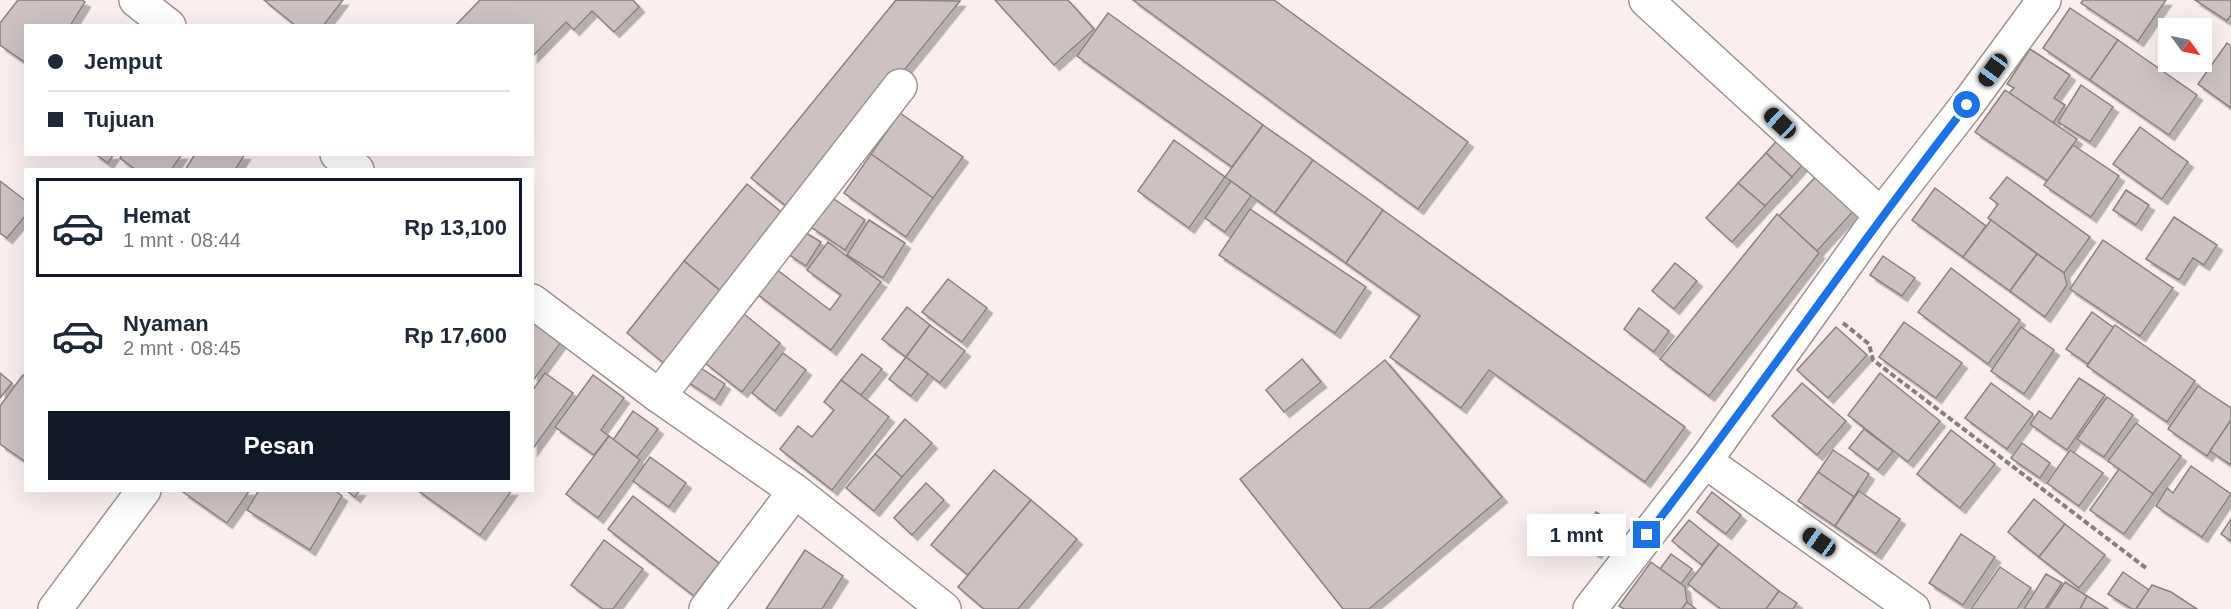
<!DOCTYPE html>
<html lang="id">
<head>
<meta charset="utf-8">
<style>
  :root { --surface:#fff; --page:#f6f6f7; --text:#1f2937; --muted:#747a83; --line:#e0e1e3; --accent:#111827 }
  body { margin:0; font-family:Arial,sans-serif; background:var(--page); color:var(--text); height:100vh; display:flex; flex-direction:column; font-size:22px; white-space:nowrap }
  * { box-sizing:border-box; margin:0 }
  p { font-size:20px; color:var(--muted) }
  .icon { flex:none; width:33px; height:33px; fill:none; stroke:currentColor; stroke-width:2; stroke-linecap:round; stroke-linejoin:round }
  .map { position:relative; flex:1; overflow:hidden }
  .panel { position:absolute; left:24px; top:168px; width:510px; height:324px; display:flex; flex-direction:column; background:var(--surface); border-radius:0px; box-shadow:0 6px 24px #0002 }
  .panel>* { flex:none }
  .hud { position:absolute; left:24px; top:24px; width:510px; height:132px; border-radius:0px; box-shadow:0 6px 24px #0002; display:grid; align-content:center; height:132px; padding:0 24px; background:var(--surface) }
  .needle { width:39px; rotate:123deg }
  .controls { position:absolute; left:2158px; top:18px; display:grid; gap:12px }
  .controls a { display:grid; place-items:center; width:54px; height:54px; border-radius:0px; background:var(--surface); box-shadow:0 6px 24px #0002; font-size:30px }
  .end { position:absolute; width:27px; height:27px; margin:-14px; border:8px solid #1a73e8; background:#fff; box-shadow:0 0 0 3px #fff }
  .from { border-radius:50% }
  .bubble { position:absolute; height:42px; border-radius:0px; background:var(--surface); box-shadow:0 6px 24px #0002; font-size:20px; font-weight:700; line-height:42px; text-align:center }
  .car { position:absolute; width:18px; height:36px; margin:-18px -9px; border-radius:8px; box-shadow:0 0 4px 2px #0007; background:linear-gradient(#222 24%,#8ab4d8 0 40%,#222 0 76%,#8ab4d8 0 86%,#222 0) }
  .hud b { display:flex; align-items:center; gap:21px; height:57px; font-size:22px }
  .hud b+b { border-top:2px solid var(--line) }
  .hud i { width:15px; height:15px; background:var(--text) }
  ul { padding:10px 0 0; list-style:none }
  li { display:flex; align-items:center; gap:18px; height:99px; margin:0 12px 9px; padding:0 12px; border:3px solid transparent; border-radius:0px }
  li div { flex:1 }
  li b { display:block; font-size:22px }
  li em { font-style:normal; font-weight:700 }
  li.on { border-color:var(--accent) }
  li>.icon { width:54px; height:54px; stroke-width:1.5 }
  .button { display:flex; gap:12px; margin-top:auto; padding:12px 24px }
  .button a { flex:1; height:69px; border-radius:0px; background:var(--accent); color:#fff; font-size:24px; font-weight:700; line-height:69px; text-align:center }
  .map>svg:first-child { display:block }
  .building { fill:#cdc2c1; stroke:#8b8180; stroke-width:1.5; filter:url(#shadow) }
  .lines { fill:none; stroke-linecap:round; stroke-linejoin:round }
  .minor-casing { stroke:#9d9392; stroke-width:36 }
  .path { stroke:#877f7f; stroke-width:4; stroke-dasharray:6 3; stroke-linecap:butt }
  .minor { stroke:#fff; stroke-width:33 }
  .route { stroke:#1a73e8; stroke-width:8 }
</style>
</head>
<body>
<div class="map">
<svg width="2231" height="609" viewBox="0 0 2231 609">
  <defs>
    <filter id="shadow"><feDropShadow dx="5.5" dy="5.5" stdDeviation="0" flood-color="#0004"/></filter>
  </defs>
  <rect width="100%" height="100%" fill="#faefee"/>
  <g class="building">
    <path d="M18 0H82L85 2 70 26H26V63L0 45V23Z"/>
    <path d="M264 0H343L323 26H296Z"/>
    <path d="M480 0H633L639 7 614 32 592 11 574 30 566 22 532 57V26H455Z"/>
    <path d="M896 0 960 1 791 210 751 178Z"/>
    <path d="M995 0H1068L1094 29 1054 65Z"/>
    <path d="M1133 0H1274L1468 142 1418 209Z"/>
    <path d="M2083 0H2166L2138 41 2081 3Z"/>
    <path d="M2195 0H2231V15L2227 21Z"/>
    <path d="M2070 8 2118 40 2090 80 2043 48Z"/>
    <path d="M1108 13 1263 125 1232 167 1077 56Z"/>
    <path d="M2118 40 2197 95 2169 135 2090 80Z"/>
    <path d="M2227 43 2231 46V108L2198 84Z"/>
    <path d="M2030 49 2070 75 2054 98 2065 105 2053 123 2009 93 2014 88 2007 84Z"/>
    <path d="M2081 85 2113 107 2090 142 2058 122Z"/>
    <path d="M2005 90 2077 139 2048 181 1975 132Z"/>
    <path d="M900 113 963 157 933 198 871 154Z"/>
    <path d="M1263 125 1313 160 1275 213 1225 177Z"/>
    <path d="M2140 127 2188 162 2162 199 2113 164Z"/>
    <path d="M1779 138 1805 162 1792 177 1766 153Z"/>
    <path d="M1174 140 1225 177 1189 228 1138 191Z"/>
    <path d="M2073 145 2119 176 2091 217 2044 185Z"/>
    <path d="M1766 153 1792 177 1765 206 1738 183Z"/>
    <path d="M95 154H114L108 163Z"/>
    <path d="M123 154H182L171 170H136L120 158Z"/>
    <path d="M195 154H245L235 170H185Z"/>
    <path d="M871 154 933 198 906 237 844 193Z"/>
    <path d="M1313 160 1383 210 1346 263 1275 213Z"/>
    <path d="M1820 172 1857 207 1817 251 1779 216Z"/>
    <path d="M2007 177 2090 237 2064 273 1988 218 1998 204 1990 198Z"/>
    <path d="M0 181 26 201V215L7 238 0 233Z"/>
    <path d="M1231 181 1251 196 1225 232 1205 218Z"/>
    <path d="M1738 183 1765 206 1732 242 1706 218Z"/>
    <path d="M747 184 785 215 722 292 684 261Z"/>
    <path d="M1935 188 1986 226 1963 257 1912 220Z"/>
    <path d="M2126 190 2149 205 2136 225 2113 210Z"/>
    <path d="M831 197 865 220 845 250 811 227Z"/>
    <path d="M1250 209 1366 287 1335 333 1219 255Z"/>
    <path d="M1383 210 1685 427 1645 482 1489 370 1461 408 1390 357 1420 316 1346 263Z"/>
    <path d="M1777 214 1819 253 1709 396 1660 359Z"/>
    <path d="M2174 217 2217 245 2204 265 2193 258 2179 280 2146 259Z"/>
    <path d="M869 220 905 243 883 278 847 255Z"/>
    <path d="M1991 220 2037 254 2010 291 1963 257Z"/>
    <path d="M803 231 821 242 806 266 788 254Z"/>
    <path d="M2103 240 2173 288 2140 336 2070 289Z"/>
    <path d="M828 242 881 282 831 350 757 294 776 269 830 310 841 295 807 270Z"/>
    <path d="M2037 254 2064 273 2067 285 2045 317 2010 291Z"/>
    <path d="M1883 256 1915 278 1902 296 1870 275Z"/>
    <path d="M684 261 723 293 665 364 627 333Z"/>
    <path d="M1675 263 1697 281 1674 309 1652 291Z"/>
    <path d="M1951 268 2020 320 1988 364 1918 312Z"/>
    <path d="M948 279 987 308 962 342 922 312Z"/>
    <path d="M907 307 930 325 906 357 882 339Z"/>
    <path d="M1639 308 1669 331 1654 352 1624 329Z"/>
    <path d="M2092 312 2114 328 2088 364 2066 349Z"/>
    <path d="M744 314 780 343 742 392 705 363Z"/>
    <path d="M532 322 561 342 532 382Z"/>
    <path d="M1904 322 1962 363 1936 398 1879 357Z"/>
    <path d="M930 325 965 351 940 383 906 357Z"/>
    <path d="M2115 325 2195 381 2167 422 2087 366Z"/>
    <path d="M1836 327 1867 355 1828 398 1797 370Z"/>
    <path d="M2021 327 2054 350 2024 394 1991 371Z"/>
    <path d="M783 353 806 370 775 411 752 393Z"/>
    <path d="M862 354 882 369 861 395 841 380Z"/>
    <path d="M906 357 928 374 911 396 889 379Z"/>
    <path d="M1302 359 1321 382 1284 412 1266 390Z"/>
    <path d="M1385 360 1502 497 1369 609H1343L1240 479Z"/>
    <path d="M695 364 725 384 715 400 685 380Z"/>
    <path d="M0 373 12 383 0 398Z"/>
    <path d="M545 373 573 393 532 450V391Z"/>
    <path d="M1880 373 1940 421 1908 462 1848 415Z"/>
    <path d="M23 375 26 378V462L0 444V406Z"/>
    <path d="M593 375 624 398 601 430 609 436 594 455 555 427Z"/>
    <path d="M2079 378 2105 395 2067 450 2030 424 2039 411 2051 419Z"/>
    <path d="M841 380 889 417 832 490 780 449 798 426 812 437 834 410 824 402Z"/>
    <path d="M1802 383 1846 421 1817 455 1772 416Z"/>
    <path d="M1991 383 2033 414 2007 449 1965 418Z"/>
    <path d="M2198 386 2231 408V420L2207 456 2168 429Z"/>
    <path d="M2107 397 2133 415 2104 457 2077 439Z"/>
    <path d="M633 411 658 429 637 457 613 440Z"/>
    <path d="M905 419 932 443 902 477 875 454Z"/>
    <path d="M2231 420V465L2210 451Z"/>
    <path d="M2136 423 2181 456 2153 494 2108 461Z"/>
    <path d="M1864 429 1893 451 1878 470 1849 448Z"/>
    <path d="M1951 430 1995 464 1960 508 1917 474Z"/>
    <path d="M609 436 640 460 598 518 566 494Z"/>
    <path d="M2022 443 2050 463 2040 478 2011 458Z"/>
    <path d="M1833 450 1869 474 1854 497 1818 472Z"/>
    <path d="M2070 450 2103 473 2079 506 2047 483Z"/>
    <path d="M875 454 902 477 874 511 846 488Z"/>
    <path d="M650 457 686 483 669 507 633 481Z"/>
    <path d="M2191 466 2231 494 2202 537 2156 506 2167 488 2173 493Z"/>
    <path d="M2119 469 2153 494 2124 534 2090 510Z"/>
    <path d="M994 470 1031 500 968 575 931 545Z"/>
    <path d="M1818 472 1854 497 1835 526 1798 501Z"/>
    <path d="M926 483 944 500 912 535 894 518Z"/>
    <path d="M184 490H250L227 523 183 492Z"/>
    <path d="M259 490H334L342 496 310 550 247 510Z"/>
    <path d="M346 490H360L355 497Z"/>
    <path d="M417 490H512L480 535Z"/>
    <path d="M1859 491 1900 519 1876 554 1835 526Z"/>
    <path d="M1712 492 1741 515 1726 534 1697 512Z"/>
    <path d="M633 496 719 563 694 596 608 529Z"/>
    <path d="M2034 499 2065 524 2039 557 2008 532Z"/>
    <path d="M1031 500 1077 539 1018 609H984L958 587Z"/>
    <path d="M1596 512 1614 523 1596 553 1577 541Z"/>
    <path d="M2231 519V541L2221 534Z"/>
    <path d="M1689 520 1719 544 1702 565 1672 541Z"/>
    <path d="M2065 524 2105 555 2079 588 2039 557Z"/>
    <path d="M1961 534 1995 557 1963 605 1929 583Z"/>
    <path d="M604 540 643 569 613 609H603L571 585Z"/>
    <path d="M1719 544 1779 591 1766 609H1721L1688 584Z"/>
    <path d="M805 550 843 576 822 609H766Z"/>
    <path d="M1671 554 1692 569 1681 584 1660 569Z"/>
    <path d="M1651 562 1685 587 1687 602 1682 609H1624L1619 606Z"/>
    <path d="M2000 567 2031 588 2017 609H1971Z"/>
    <path d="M2123 572 2149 590 2136 609H2132L2108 594Z"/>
    <path d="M2046 574 2062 583 2045 609H2024Z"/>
    <path d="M2065 582 2087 596 2080 609H2047Z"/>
    <path d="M2152 585 2171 592 2197 609H2136Z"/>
    <path d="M1779 591 1797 603 1793 609H1766Z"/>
    <path d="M2087 596 2108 609H2080Z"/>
    <path d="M1687 602 1696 609H1682Z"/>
  </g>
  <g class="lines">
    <defs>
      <g id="minor">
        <path d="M136 0 169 26"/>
        <path d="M1646 0 1881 215"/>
        <path d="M337 154 357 170"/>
        <path d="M532 301 659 396 795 491 944 609"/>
        <path d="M659 396 900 86"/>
        <path d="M1705 461 1913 609"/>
        <path d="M55 609 144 490"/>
        <path d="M706 609 795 491"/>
        <path d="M1590 609 1705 461 1881 215 1967 105 2044 0"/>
      </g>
    </defs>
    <use href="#minor" class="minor-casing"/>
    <path class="path" d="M1843 323 1869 344 1873 360 2146 568"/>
    <use href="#minor" class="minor"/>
  </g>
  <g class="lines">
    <path class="route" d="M1647 535C1757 394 1857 246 1967 105"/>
  </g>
</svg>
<div class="controls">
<a><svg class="needle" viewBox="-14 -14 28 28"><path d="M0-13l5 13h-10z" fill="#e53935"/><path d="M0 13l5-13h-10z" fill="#747a83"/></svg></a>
</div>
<i class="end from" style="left:1967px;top:105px"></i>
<i class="end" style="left:1647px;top:535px"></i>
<div class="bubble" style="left:1527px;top:514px;width:99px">1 mnt</div>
<i class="car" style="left:1993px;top:70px;rotate:216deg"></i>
<i class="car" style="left:1780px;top:123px;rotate:313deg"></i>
<i class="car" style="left:1819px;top:542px;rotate:305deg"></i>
<div class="hud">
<b><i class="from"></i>Jemput</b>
<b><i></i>Tujuan</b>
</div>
<section class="panel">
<ul>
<li class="on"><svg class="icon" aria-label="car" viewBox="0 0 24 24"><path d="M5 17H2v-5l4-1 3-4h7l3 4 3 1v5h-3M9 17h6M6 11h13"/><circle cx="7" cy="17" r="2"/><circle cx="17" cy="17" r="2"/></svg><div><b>Hemat</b><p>1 mnt · 08:44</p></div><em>Rp 13,100</em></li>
<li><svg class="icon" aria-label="car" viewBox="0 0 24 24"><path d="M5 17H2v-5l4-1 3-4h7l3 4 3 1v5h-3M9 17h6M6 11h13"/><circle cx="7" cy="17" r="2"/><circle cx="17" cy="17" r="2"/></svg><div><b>Nyaman</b><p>2 mnt · 08:45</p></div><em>Rp 17,600</em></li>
</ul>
<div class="button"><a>Pesan</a></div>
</section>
</div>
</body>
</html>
